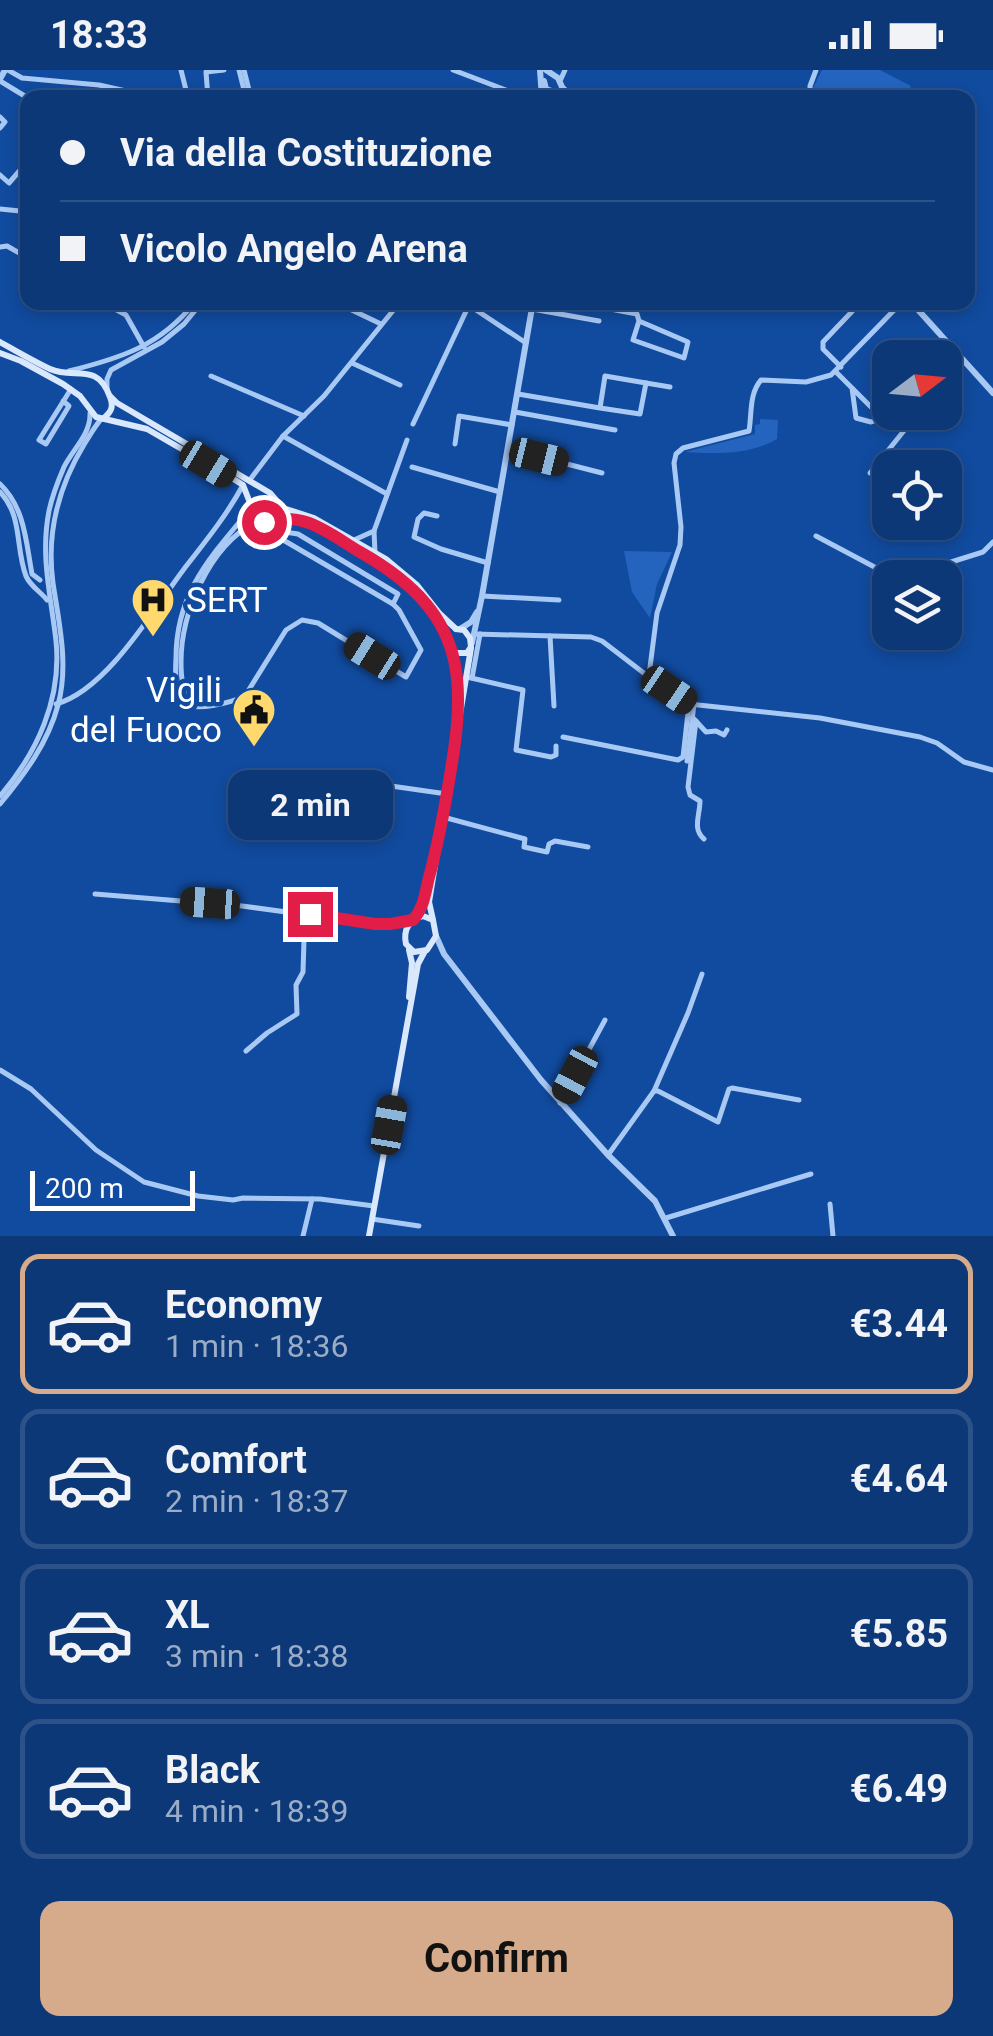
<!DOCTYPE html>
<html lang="en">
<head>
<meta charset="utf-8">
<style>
  :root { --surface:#0d3877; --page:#1b437f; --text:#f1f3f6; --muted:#9aacc6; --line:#2d5289; --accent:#d6ab8b }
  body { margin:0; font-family:Roboto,sans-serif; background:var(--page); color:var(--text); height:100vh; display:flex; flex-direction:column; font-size:38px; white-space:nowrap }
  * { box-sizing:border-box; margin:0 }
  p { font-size:32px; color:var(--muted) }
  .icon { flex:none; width:55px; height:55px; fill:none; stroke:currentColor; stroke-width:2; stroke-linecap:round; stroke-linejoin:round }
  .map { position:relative; height:1166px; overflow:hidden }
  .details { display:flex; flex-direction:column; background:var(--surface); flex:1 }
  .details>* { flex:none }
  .hud { position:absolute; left:20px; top:20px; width:955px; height:220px; border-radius:20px; box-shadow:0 5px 15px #0003,0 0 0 2px var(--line); display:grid; align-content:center; height:220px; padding:0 40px; background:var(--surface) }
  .needle { width:65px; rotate:74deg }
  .tools { position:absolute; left:872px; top:270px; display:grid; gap:20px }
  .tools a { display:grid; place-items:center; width:90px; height:90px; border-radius:20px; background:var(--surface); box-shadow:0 5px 15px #0003,0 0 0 2px var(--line); font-size:50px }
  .scale { position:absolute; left:30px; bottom:25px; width:165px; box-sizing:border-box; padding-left:10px; border:5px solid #fff; border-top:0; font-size:28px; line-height:35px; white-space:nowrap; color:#fff; -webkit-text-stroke:8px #114b9f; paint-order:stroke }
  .end { position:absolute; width:45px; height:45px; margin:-22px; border:12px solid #e11d48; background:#fff; box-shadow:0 0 0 5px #fff }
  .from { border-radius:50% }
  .bubble { position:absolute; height:70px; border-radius:20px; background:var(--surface); box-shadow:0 5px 15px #0003,0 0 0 2px var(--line); font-size:32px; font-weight:700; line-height:70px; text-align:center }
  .car { position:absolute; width:30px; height:60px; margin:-30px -15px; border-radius:12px; box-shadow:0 0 8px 2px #0007; background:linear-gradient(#222 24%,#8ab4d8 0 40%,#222 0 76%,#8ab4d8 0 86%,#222 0) }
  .hud b { display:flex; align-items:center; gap:35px; height:95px; font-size:38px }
  .hud b+b { border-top:2px solid var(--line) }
  .hud i { width:25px; height:25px; background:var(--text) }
  ul { padding:18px 0 0; list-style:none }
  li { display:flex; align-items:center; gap:30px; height:140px; margin:0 20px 15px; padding:0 20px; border:5px solid var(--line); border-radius:20px }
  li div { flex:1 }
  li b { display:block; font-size:38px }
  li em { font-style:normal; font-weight:700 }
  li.on { border-color:var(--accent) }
  li>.icon { width:90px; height:90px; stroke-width:1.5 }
  .action { display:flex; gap:20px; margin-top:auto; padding:20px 40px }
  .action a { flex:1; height:115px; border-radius:20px; background:var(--accent); color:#111; font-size:40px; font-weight:700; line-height:115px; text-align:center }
  .status { display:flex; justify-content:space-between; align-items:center; height:70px; padding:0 50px; background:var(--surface); direction:ltr }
  .status svg { height:28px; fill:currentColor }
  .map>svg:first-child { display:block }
  .green { fill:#2464be }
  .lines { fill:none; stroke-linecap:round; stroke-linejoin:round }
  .minor { stroke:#a9c9f5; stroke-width:5 }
  .tertiary { stroke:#a9c9f5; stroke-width:6 }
  .secondary { stroke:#d9e8fd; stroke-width:6 }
  .route { stroke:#e11d48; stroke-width:12 }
  .labels { text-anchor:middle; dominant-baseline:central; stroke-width:9; stroke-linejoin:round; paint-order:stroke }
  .poi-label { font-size:35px; fill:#fff; stroke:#114b9f; text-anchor:start }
</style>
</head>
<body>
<div class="status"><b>18:33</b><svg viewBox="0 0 49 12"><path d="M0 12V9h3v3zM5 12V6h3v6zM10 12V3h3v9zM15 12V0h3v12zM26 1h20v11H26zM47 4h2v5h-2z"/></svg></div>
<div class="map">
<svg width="993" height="1166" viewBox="0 0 993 1166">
  <rect width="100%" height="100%" fill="#114b9f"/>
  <g class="green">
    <path d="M822 0H880L911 16 906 27H819L820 25 814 22 813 18Z"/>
    <path d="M760 349 778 350 777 369C750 385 715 384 685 382L755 364V355L760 354Z"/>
    <path d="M624 481 672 482 657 514 650 548 632 522Z"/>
  </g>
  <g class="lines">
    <g class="minor">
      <path d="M8 0 22 8 99 15 144 25"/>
      <path d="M181 0 188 28"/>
      <path d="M239 0 246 28"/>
      <path d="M244 0 251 28"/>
      <path d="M453 0 527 28"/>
      <path d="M0 11 28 28"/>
      <path d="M560 11 565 0"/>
      <path d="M208 28 206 2 224 0"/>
      <path d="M810 28V16L816 0"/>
      <path d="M0 47 5 52 0 58"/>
      <path d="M0 105 9 113 28 91"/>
      <path d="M0 139 20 141"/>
      <path d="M0 177 7 176 28 188"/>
      <path d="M102 232 126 245 144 277"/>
      <path d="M335 232 381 254"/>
      <path d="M464 232 526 273"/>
      <path d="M573 232 637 244 639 251 688 272 684 288 633 270 639 251"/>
      <path d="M532 239 599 251"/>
      <path d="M730 239 736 232"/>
      <path d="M352 293 400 315"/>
      <path d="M841 297 823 279V272L861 232"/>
      <path d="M69 301C121 288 160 276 195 232"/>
      <path d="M836 302 877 343 874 351 871 352 856 348 852 318"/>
      <path d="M211 306 304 346"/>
      <path d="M945 312 964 292"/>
      <path d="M646 313 670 317"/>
      <path d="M107 319V309L111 300 162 272 184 254 202 232"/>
      <path d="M518 324 600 338 605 306 646 313 640 344 600 338"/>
      <path d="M63 331 69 336 46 374 39 370 71 319"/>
      <path d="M515 342 615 360"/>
      <path d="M413 354 469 235"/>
      <path d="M283 366 387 424"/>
      <path d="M455 374 459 346 512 355"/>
      <path d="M508 379 602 403"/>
      <path d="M412 397 500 422"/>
      <path d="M870 403 919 342"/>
      <path d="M249 411 283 366 324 326 400 232"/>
      <path d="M0 414C25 438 26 472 32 504L40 510"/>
      <path d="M0 422C23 446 15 477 26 506 30 516 41 522 47 530"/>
      <path d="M246 441 254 453 393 534 399 540 421 580 406 607 318 553 302 550 286 560 245 626C230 633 198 641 184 634 175 620 175 605 176 588 176 528 205 493 242 449L250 433"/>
      <path d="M437 446 424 443 418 449 414 467 441 479 488 493"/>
      <path d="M265 459 298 464 398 524 393 534"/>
      <path d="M816 466 882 501 898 506 913 504 983 482 993 472"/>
      <path d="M354 470 374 461"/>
      <path d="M375 483 374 461 407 370"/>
      <path d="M482 526 559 530"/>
      <path d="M475 564 591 567 602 571 649 607 689 634 820 648 920 667 937 673 964 692 993 700"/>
      <path d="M550 566 554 636"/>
      <path d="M649 605 657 543 680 475 681 457 674 393 676 384 683 378 749 361C752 343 749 324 761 310L806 312 831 305 902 232"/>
      <path d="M467 607 523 620 516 680 551 687 556 685V676"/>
      <path d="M472 608 480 564"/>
      <path d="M215 633C208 632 199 632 193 627 181 619 181 605 181 592 181 543 209 477 254 453"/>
      <path d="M56 634C107 620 153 540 184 499 205 472 227 445 243 415"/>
      <path d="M694 649 706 662 716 661 724 665 727 660"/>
      <path d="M696 651 688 717 690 725 700 731C700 745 692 759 704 769"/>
      <path d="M563 667 678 690 683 687 689 634"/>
      <path d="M687 691 694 634"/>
      <path d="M356 711 447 724"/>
      <path d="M0 726C37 683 62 629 56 571 51 526 40 486 49 441 52 426 58 411 64 397 73 379 91 364 90 343"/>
      <path d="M0 734C24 705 48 673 58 635 69 595 59 553 53 513 46 462 58 417 85 373 90 365 95 356 102 348"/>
      <path d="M443 747 525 769 524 777 547 782 549 774 555 771 588 777"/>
      <path d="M95 824 242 836 375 854 410 851"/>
      <path d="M246 981 267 963 297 944 296 915 303 902 304 870 309 845"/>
      <path d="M0 1000 31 1019 96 1080 144 1112 198 1126 233 1130 243 1128 320 1129 374 1136"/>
      <path d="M654 1021 688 943 702 904"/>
      <path d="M560 1033 605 950"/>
      <path d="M608 1085 654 1021H658L718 1052 729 1019 732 1018 799 1030"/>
      <path d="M830 1134 833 1166"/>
      <path d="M666 1148 811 1104"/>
      <path d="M372 1149 419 1156"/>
      <path d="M303 1166 312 1129"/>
    </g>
    <g class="tertiary">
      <path d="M540 0 542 28"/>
      <path d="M546 0 558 8 562 17 572 27"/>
      <path d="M0 9 5 0"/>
      <path d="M544 11 546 19 552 21"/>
      <path d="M911 232 993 323"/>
      <path d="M460 559 471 552 477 542"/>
      <path d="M472 573 482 526 533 232"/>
      <path d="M436 866 444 884 541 1010 608 1085 655 1131 673 1166"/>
    </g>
    <g class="secondary">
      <path d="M0 272C16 281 33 291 50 299 74 310 97 291 110 327 114 337 111 342 104 348"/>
      <path d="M0 283 21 291 63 314 80 326 96 347 147 359 235 410 243 415 252 438"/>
      <path d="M110 326 117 333 270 423 283 438 314 448 386 489 417 515 440 544 456 559"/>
      <path d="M252 438 255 444 261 448 307 452 385 496 412 519 435 548 455 583H467L471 577 470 568 464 560 456 559"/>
      <path d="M453 582 458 612 459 634"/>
      <path d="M417 846 424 832 432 796"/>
      <path d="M423 846 433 850 436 866 427 880 414 882 406 874C403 860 409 849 423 846Z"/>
      <path d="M433 850 429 832 471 578"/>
      <path d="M409 927 412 893 409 880"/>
      <path d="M369 1166 418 894 425 881"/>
    </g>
  </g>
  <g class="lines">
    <path class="route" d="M264 452 265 448H268C280 449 295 448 306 452 325 458 343 472 360 482 479 549 465 623 444 740 440 761 436 780 431 800 425 819 426 835 413 850L390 854H375L310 844"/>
  </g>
  <defs>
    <symbol id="hospital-pin" viewBox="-11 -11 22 30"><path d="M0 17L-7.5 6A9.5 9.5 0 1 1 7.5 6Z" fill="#ffd96d" stroke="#114b9f"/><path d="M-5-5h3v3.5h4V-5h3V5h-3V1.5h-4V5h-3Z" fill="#111"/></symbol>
    <symbol id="civic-pin" viewBox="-11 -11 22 30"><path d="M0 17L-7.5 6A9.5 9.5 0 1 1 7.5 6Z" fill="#ffd96d" stroke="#114b9f"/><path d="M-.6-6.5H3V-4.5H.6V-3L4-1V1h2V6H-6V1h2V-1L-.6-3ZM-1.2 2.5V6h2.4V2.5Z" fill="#111"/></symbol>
  </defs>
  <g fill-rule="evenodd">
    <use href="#hospital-pin" x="128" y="505" width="50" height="68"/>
    <use href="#civic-pin" x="229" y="615" width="50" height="68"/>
  </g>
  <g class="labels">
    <g class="poi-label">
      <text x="186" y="530">SERT</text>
      <text x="222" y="620" text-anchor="end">Vigili<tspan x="222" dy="40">del Fuoco</tspan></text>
    </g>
  </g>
</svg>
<div class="tools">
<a><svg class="needle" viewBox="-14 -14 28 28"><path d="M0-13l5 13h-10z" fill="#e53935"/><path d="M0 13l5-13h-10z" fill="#9aacc6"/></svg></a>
<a><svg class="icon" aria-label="locate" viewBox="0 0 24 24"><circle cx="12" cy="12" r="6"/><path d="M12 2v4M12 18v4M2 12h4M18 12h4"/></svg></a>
<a><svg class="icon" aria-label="layers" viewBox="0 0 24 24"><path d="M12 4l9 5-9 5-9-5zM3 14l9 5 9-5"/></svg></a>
</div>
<div class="scale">200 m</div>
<i class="end from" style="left:264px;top:452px"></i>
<i class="end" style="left:310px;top:844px"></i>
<div class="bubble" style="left:228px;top:700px;width:165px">2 min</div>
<i class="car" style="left:539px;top:387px;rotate:104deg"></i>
<i class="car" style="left:208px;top:394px;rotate:121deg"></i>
<i class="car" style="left:372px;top:586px;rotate:302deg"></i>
<i class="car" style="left:669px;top:620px;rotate:124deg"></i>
<i class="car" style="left:210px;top:833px;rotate:274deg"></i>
<i class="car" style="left:575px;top:1005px;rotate:208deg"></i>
<i class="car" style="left:389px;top:1055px;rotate:10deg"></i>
<div class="hud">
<b><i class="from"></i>Via della Costituzione</b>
<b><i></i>Vicolo Angelo Arena</b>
</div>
</div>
<section class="details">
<ul>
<li class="on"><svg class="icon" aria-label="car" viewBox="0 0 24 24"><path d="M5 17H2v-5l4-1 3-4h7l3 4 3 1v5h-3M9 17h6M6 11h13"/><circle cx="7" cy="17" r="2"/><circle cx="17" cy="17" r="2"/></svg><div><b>Economy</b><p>1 min · 18:36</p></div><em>€3.44</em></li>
<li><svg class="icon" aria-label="car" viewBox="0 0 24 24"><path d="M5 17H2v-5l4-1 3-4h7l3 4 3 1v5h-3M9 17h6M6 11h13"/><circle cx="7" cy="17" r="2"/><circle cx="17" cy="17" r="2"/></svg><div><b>Comfort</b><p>2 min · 18:37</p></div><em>€4.64</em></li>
<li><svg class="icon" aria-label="car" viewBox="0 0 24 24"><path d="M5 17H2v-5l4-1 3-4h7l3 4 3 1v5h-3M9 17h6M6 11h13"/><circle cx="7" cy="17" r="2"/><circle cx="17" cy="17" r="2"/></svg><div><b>XL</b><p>3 min · 18:38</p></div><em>€5.85</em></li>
<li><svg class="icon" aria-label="car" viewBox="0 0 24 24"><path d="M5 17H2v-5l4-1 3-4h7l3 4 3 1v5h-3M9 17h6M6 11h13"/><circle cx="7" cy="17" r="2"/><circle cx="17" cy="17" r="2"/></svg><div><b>Black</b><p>4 min · 18:39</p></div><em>€6.49</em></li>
</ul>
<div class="action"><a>Confirm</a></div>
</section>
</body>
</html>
